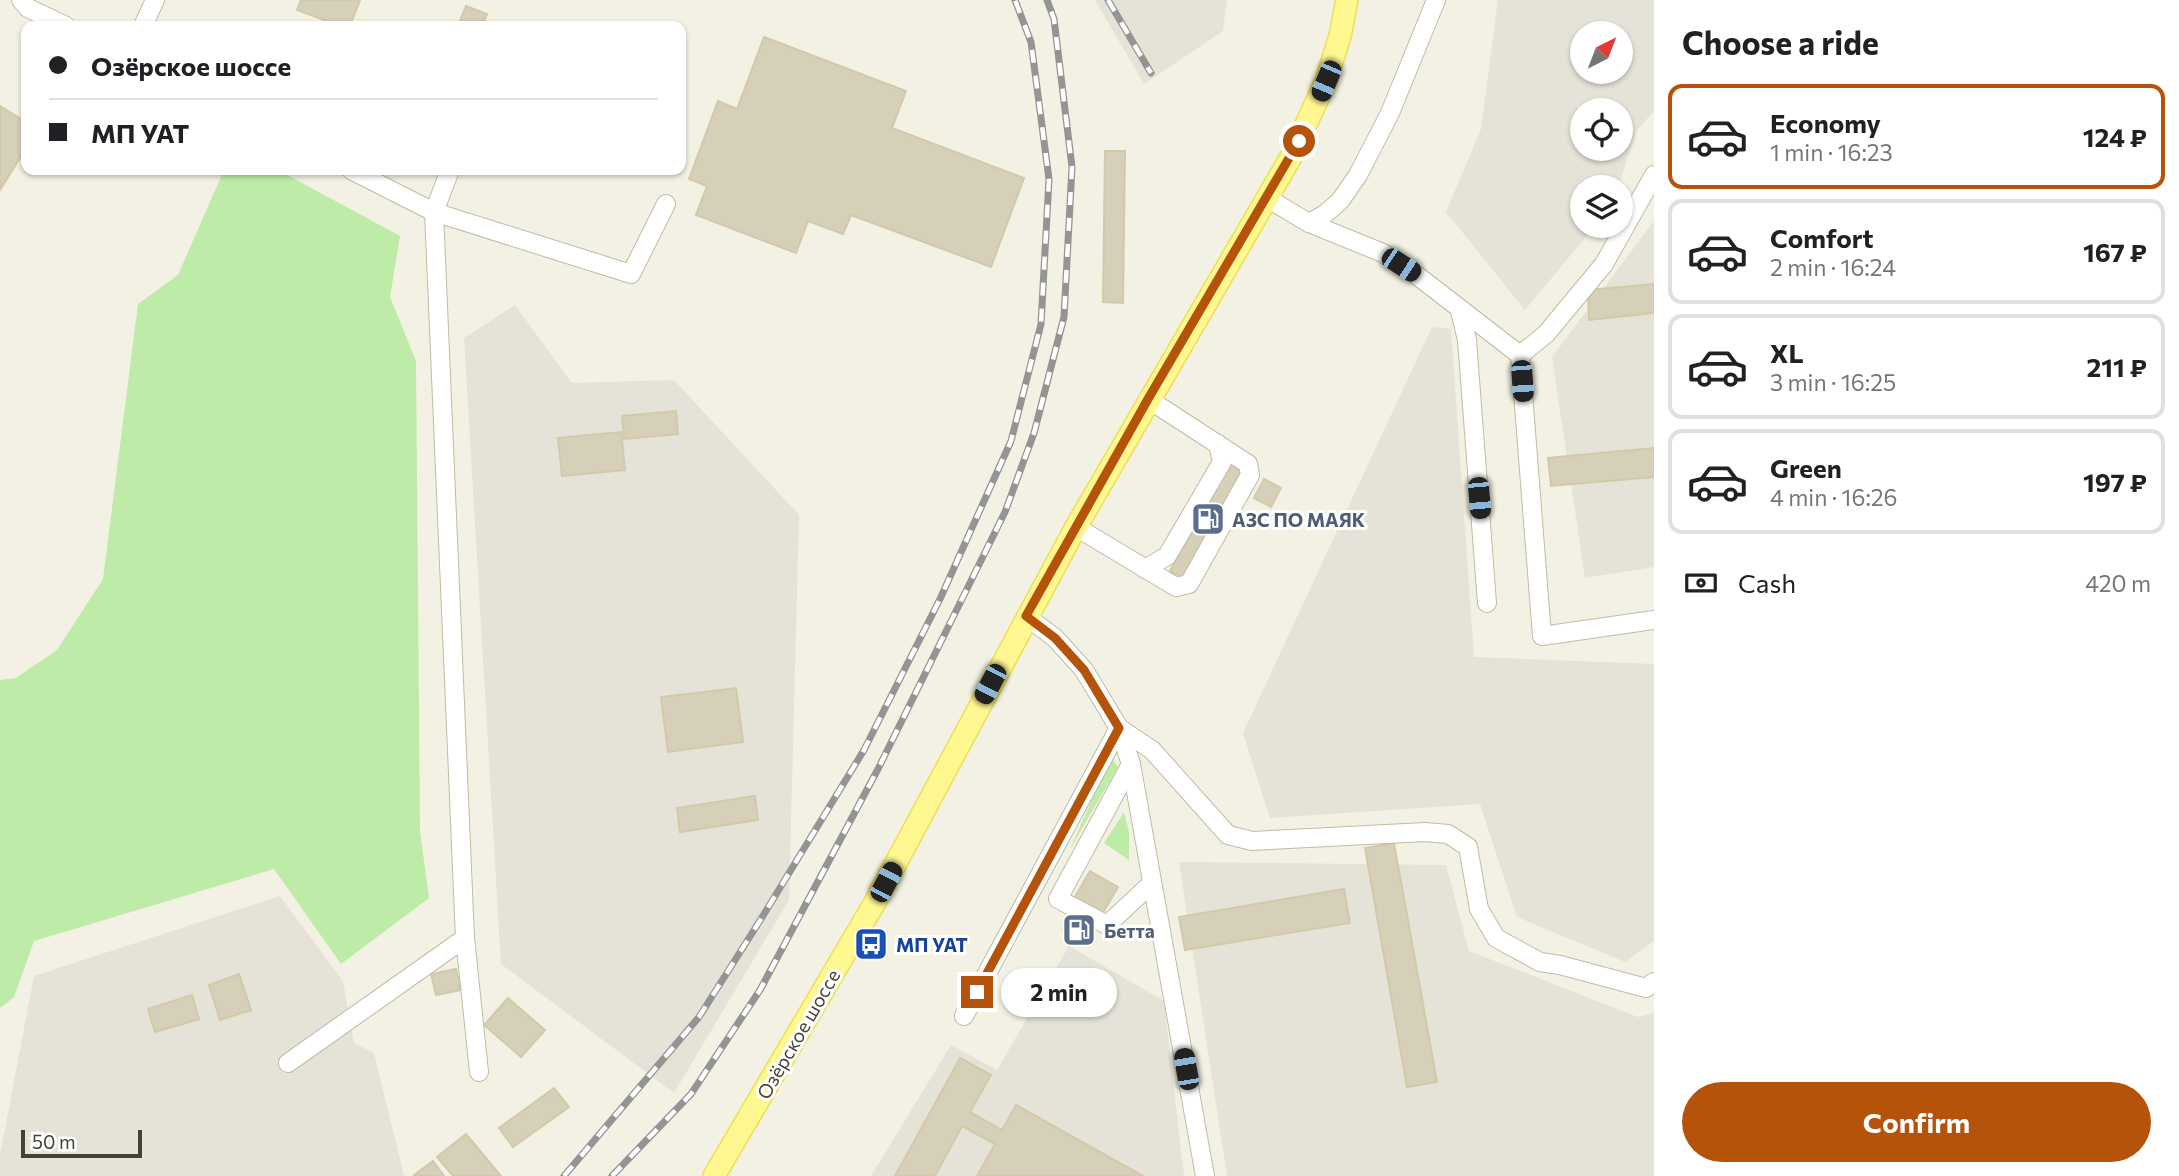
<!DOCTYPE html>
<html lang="en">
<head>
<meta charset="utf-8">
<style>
  :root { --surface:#fff; --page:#f6f6f6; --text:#202124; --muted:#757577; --line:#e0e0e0; --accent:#b45309 }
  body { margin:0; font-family:Commissioner,sans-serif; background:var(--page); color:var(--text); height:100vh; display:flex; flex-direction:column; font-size:26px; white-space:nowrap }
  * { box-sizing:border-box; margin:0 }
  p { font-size:23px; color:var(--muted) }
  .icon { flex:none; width:38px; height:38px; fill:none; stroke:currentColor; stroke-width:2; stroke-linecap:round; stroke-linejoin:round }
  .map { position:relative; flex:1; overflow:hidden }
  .side { display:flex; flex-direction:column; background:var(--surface); width:525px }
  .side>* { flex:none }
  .top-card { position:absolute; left:21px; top:21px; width:665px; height:154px; border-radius:14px; box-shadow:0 2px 5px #0004; display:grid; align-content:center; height:154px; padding:0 28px; background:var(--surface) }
  .needle { width:46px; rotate:42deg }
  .fabs { position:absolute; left:1570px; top:21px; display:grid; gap:14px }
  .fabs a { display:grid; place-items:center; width:63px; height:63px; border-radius:50%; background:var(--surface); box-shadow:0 2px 5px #0004; font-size:35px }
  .scale { position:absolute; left:21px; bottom:18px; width:121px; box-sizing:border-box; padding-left:7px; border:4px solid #454233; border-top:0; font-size:19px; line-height:24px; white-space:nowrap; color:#454233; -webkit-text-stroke:5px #fff; paint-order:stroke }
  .end { position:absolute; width:32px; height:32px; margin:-16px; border:9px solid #b45309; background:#fff; box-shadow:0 0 0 4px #fff }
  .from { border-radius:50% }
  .bubble { position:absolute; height:49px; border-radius:24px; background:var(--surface); box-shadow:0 2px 5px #0004; font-size:23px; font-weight:700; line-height:49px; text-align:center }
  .car { position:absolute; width:21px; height:42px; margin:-21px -10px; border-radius:9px; box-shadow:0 0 5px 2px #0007; background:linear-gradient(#222 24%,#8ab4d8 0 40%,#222 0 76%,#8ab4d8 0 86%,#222 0) }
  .top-card b { display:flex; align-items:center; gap:24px; height:66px; font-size:26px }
  .top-card b+b { border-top:2px solid var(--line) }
  .top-card i { width:18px; height:18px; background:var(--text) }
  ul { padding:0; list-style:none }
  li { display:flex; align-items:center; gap:21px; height:105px; margin:0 14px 10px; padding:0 14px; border:4px solid var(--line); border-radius:14px }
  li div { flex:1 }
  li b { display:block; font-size:26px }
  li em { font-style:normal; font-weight:700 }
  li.current { border-color:var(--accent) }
  li>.icon { width:63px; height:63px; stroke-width:1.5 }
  h2 { padding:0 28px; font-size:32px; line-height:84px }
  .pay { display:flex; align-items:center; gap:18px; height:77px; padding:0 28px; font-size:26px }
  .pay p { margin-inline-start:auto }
  .cta { display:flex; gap:14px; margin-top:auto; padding:14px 28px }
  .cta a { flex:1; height:80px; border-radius:42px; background:var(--accent); color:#fff; font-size:28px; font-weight:700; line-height:80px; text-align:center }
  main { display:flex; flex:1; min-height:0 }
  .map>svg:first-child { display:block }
  .industrial { fill:#e5e2d8; fill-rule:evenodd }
  .green { fill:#beeba7 }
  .building { fill:#d5d0b7; stroke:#d1caaa; stroke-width:2 }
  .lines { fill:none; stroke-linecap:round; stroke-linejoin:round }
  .minor-casing { stroke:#bfbca5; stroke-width:20 }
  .major-casing { stroke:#eddf56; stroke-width:24 }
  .minor { stroke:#fff; stroke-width:18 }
  .major { stroke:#fff790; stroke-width:21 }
  .rail-casing { stroke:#949494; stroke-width:7 }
  .rail { stroke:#fff; stroke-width:4.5; stroke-dasharray:13; stroke-linecap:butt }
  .route { stroke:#b45309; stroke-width:9 }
  .labels { text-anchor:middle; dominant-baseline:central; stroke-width:6; stroke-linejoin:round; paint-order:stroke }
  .service-label { font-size:19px; font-weight:bold; fill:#4e5e75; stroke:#fff; text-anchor:start }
  .transit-label { font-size:19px; font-weight:bold; fill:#164399; stroke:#fff; text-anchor:start }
  .street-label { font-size:19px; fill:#454233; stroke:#fff }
</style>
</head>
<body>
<main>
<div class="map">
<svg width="1654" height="1176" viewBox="0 0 1654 1176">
  <rect width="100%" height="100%" fill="#f3f1e3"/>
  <g class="industrial">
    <path d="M1095 0H1227L1223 31 1144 84Z"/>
    <path d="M1498 0H1654V111L1637 130 1618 187H1582V226H1595L1525 310 1446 212 1481 129ZM1582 33H1620V72H1582ZM1620 110V149H1582V110Z"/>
    <path d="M1654 221V567L1585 578 1552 357Z"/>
    <path d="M515 305 572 383 674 380 799 515 789 900 674 1093 501 964 464 338Z"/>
    <path d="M1432 327 1451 329 1474 657 1654 664V941L1625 962 1517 917 1480 804 1270 818 1243 733Z"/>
    <path d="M1179 862 1446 865 1469 951 1638 1017 1654 1013V1176H1227Z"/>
    <path d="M280 896 343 981 354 1043 374 1053 404 1176H0V1155L34 976Z"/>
    <path d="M1069 946 1164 1001 1184 1176H871L951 1045 997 1070Z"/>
  </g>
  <g class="green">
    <path d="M224 170H278L400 236 390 297 416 361 420 831 429 898 341 964 274 869 34 941 14 997 0 1008V680L16 678 57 650 103 579 138 304 178 275Z"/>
    <path d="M1111 757 1118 767 1070 849Z"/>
    <path d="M1124 812 1129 832V860L1104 843Z"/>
  </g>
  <g class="building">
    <path d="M301 0H360L350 26H340L297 10Z"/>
    <path d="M466 6 487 14 482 26H458Z"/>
    <path d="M764 37 906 91 892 128 1024 178 991 267 851 215 843 234 808 221 796 253 696 215 707 186 689 179 718 101 737 109Z"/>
    <path d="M0 106 26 122V148L0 190Z"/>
    <path d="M1105 151H1125L1123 303 1103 302Z"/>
    <path d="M1654 284V313L1589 320 1588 290Z"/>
    <path d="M676 411 678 434 624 439 622 416Z"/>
    <path d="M621 432 625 470 562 476 558 438Z"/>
    <path d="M1654 448V477L1551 486 1548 458Z"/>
    <path d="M1232 460 1245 468 1183 578 1170 571Z"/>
    <path d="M1264 479 1281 488 1271 507 1254 498Z"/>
    <path d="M736 688 743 742 668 752 661 697Z"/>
    <path d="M755 796 758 820 680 832 677 808Z"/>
    <path d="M1394 843 1437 1082 1407 1087 1365 848Z"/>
    <path d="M1090 871 1118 887 1101 916 1073 900Z"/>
    <path d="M1344 889 1350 923 1185 950 1179 917Z"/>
    <path d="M1071 915 1095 929 1087 944 1063 930Z"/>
    <path d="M456 969 461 990 436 995 431 974Z"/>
    <path d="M239 974 251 1010 220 1020 209 985Z"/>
    <path d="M192 995 199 1019 155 1032 148 1009Z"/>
    <path d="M508 998 545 1030 521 1057 484 1025Z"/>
    <path d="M960 1058 991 1075 970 1112 1002 1130 1016 1105 1143 1176H977L995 1144 962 1126 935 1176H895Z"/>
    <path d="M554 1088 569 1107 513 1147 499 1128Z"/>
    <path d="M466 1134 501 1176H453L437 1157Z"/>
    <path d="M433 1161 444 1176H415L414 1175Z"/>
  </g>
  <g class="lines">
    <defs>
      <g id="minor">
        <path d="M21 0 28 8 66 26"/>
        <path d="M143 26 155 0"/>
        <path d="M450 170 434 212 631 274 666 204"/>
        <path d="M1267 198 1309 223 1383 253 1419 277 1520 355 1546 334 1604 264 1654 175"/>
        <path d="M1309 223 1325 214 1340 201 1358 175 1390 113 1436 0"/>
        <path d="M1460 311 1467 340 1487 603"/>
        <path d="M1520 355 1542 636 1654 620"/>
        <path d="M1076 527 1176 587 1189 584 1250 475 1248 464 1148 399"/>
        <path d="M1145 569 1167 556 1222 462 1218 444"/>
        <path d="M1026 616 1055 638 1084 670 1119 728 1131 764 1205 1176"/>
        <path d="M1131 764 1058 899 1107 925 1152 883"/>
        <path d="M465 938 479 1072"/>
        <path d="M964 1016 1119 728 1152 750 1228 835 1252 841 1425 832 1448 834 1468 847 1479 909 1496 938 1540 962 1560 965 1646 988 1654 982"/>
        <path d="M288 1063 465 938 434 212 351 170"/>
      </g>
      <path id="major" d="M714 1176 874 904 1076 527 1291 157 1326 81 1340 36 1347 0"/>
    </defs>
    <use href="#minor" class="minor-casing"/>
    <use href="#major" class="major-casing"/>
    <use href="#minor" class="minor"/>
    <use href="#major" class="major"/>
    <defs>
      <g id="rail">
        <path d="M1108 0 1151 73"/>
        <path d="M564 1176 699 1017 761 919 864 750 940 599 1011 441 1041 324 1049 179 1031 42 1015 0"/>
        <path d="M612 1176 691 1094 760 990 878 769 1005 512 1034 433 1064 317 1072 167 1054 19 1047 0"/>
      </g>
    </defs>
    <use href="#rail" class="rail-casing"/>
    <use href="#rail" class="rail"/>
  </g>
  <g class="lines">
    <path class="route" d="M977 992 1119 728 1084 670 1055 638 1026 616 1148 399 1299 141"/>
  </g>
  <defs>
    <symbol id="fuel-square" viewBox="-11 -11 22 22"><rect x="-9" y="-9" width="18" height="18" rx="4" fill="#5c6f8a" stroke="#fff"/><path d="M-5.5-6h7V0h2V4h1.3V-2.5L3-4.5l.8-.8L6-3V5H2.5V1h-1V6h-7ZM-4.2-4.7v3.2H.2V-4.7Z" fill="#fff"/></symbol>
    <symbol id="bus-square" viewBox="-11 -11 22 22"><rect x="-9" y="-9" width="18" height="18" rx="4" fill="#1a4fb4" stroke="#fff"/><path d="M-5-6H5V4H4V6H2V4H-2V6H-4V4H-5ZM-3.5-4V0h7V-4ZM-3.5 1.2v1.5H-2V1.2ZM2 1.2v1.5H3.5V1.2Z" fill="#fff"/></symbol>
  </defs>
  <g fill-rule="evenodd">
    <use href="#fuel-square" x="1189" y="500" width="38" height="38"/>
    <use href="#fuel-square" x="1060" y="911" width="38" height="38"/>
    <use href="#bus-square" x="852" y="925" width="38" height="38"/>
  </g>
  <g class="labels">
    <g class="service-label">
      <text x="1232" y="519">АЗС ПО МАЯК</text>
      <text x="1104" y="930">Бетта</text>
    </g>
    <g class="transit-label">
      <text x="896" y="944">МП УАТ</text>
    </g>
    <g class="street-label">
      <text transform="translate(798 1034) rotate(-60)">Озёрское шоссе</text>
    </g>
  </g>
</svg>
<div class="fabs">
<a><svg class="needle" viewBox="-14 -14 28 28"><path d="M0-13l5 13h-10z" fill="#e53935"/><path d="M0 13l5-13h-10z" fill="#757577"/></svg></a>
<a><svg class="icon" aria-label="locate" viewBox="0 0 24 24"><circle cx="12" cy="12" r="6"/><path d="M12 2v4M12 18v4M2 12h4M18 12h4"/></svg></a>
<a><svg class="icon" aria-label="layers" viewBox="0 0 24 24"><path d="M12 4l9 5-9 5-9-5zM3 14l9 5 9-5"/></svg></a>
</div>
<div class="scale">50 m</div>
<i class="end from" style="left:1299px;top:141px"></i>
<i class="end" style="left:977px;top:992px"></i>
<div class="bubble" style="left:1001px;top:968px;width:116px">2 min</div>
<i class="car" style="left:1326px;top:81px;rotate:203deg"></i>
<i class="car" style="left:1401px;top:265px;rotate:123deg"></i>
<i class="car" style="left:1522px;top:381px;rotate:176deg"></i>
<i class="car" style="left:1479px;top:498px;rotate:175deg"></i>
<i class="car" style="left:990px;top:684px;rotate:208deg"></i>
<i class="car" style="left:886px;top:882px;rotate:28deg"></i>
<i class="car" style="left:1186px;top:1069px;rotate:350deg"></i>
<div class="top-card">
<b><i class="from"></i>Озёрское шоссе</b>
<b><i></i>МП УАТ</b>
</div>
</div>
<section class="side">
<h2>Choose a ride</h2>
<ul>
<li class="current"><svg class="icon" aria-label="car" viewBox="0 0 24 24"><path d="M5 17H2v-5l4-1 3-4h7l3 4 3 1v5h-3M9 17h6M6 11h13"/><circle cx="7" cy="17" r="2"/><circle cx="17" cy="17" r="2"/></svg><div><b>Economy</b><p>1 min · 16:23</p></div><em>124 ₽</em></li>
<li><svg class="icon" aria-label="car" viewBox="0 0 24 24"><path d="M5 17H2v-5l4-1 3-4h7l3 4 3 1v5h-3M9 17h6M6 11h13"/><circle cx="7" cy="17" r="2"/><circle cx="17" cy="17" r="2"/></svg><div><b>Comfort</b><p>2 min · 16:24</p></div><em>167 ₽</em></li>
<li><svg class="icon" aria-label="car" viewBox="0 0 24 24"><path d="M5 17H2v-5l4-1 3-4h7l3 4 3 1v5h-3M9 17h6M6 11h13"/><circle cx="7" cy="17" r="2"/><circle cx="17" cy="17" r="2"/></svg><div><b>XL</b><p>3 min · 16:25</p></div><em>211 ₽</em></li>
<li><svg class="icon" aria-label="car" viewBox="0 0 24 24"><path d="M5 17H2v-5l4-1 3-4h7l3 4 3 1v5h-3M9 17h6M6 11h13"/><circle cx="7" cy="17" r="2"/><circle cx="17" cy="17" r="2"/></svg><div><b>Green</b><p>4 min · 16:26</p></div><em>197 ₽</em></li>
</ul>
<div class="pay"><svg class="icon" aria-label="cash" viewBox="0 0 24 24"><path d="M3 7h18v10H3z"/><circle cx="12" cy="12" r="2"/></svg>Cash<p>420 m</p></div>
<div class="cta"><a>Confirm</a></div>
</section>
</main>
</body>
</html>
